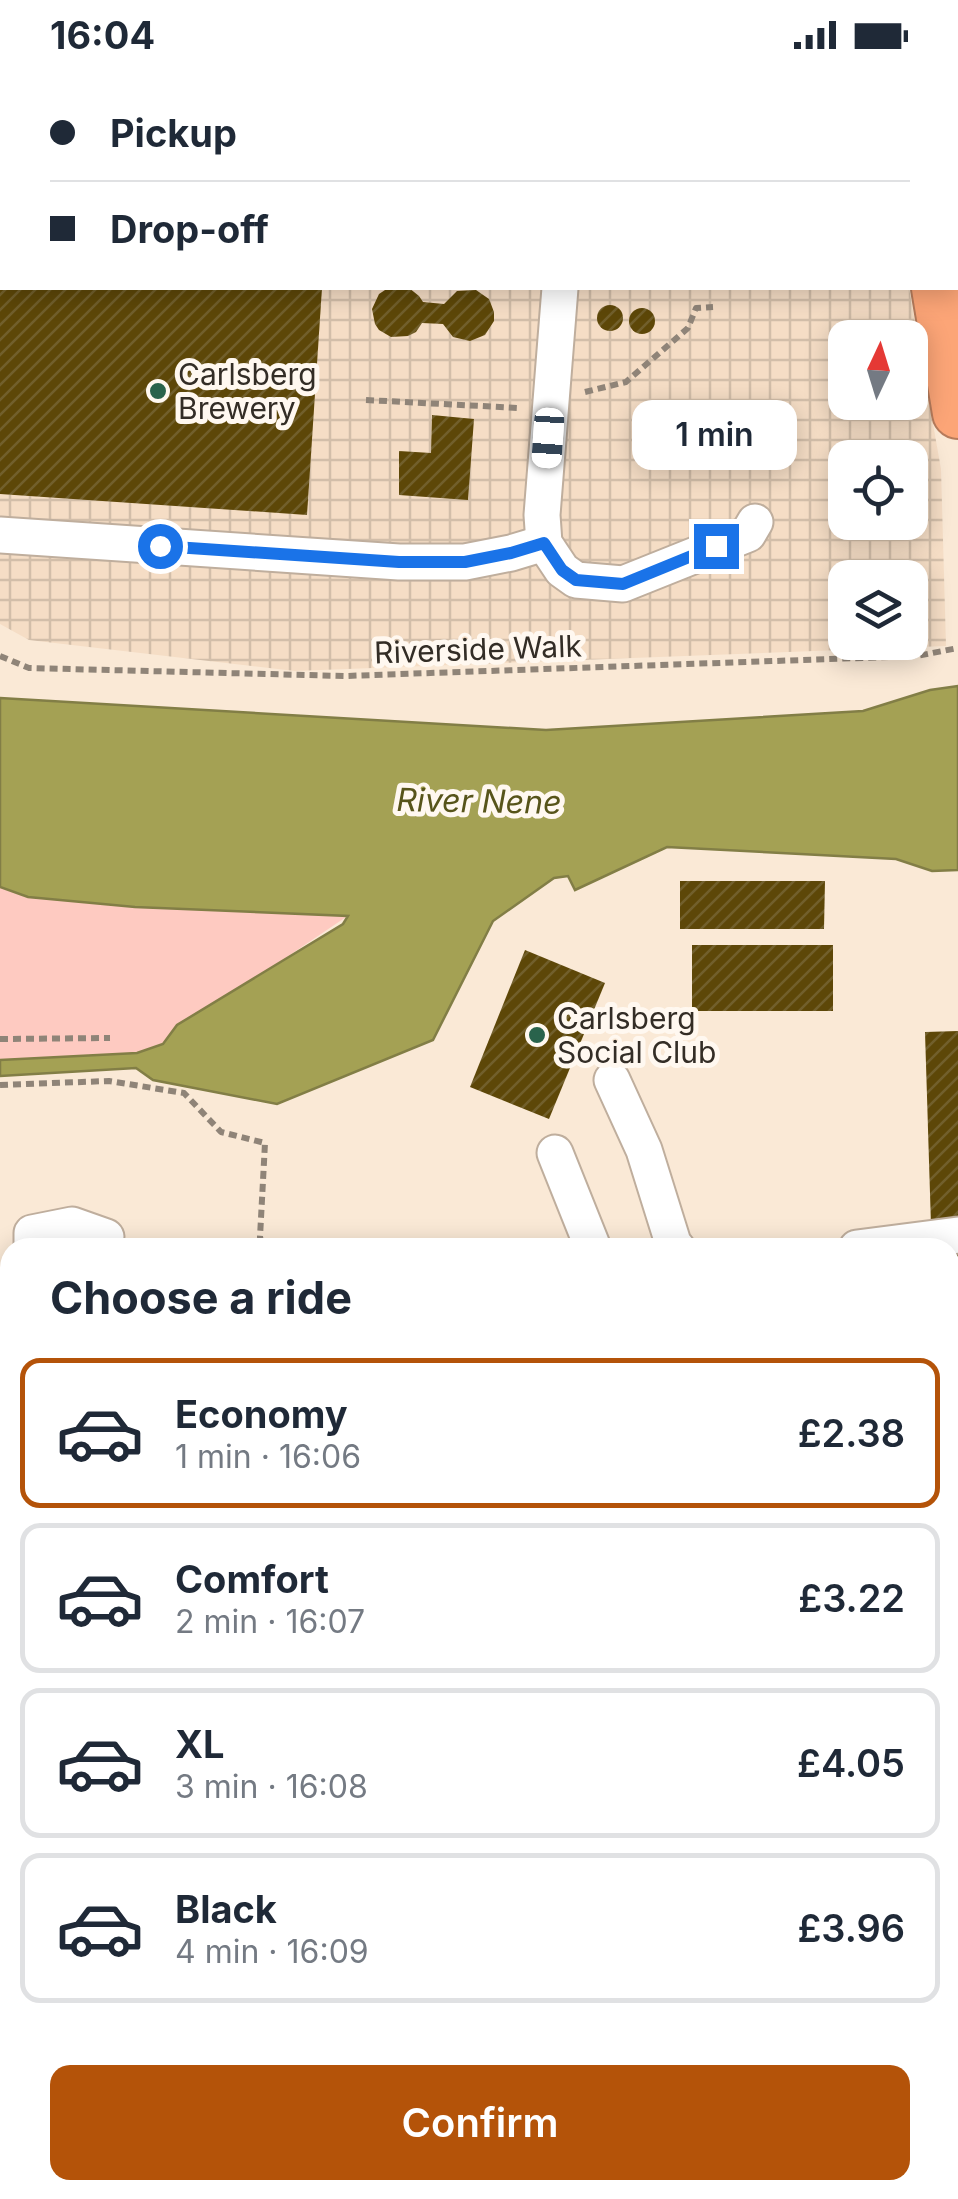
<!DOCTYPE html>
<html lang="en">
<head>
<meta charset="utf-8">
<style>
  :root { --surface:#fff; --page:#f6f6f7; --text:#1f2937; --muted:#747a83; --line:#e0e1e3; --accent:#b45309 }
  body { margin:0; font-family:Inter,sans-serif; background:var(--page); color:var(--text); height:100vh; display:flex; flex-direction:column; font-size:38px; white-space:nowrap }
  * { box-sizing:border-box; margin:0 }
  p { font-size:32px; color:var(--muted) }
  .icon { flex:none; width:55px; height:55px; fill:none; stroke:currentColor; stroke-width:2; stroke-linecap:round; stroke-linejoin:round }
  .map { position:relative; flex:1; overflow:hidden }
  .drawer { position:absolute; left:0px; top:1168px; width:960px; height:962px; display:flex; flex-direction:column; background:var(--surface); border-radius:30px 30px 0 0; box-shadow:0 5px 25px #0003 }
  .drawer>* { flex:none }
  .guide { position:absolute; left:0px; top:0px; width:960px; height:220px; box-shadow:0 5px 25px #0003; display:grid; align-content:center; height:220px; padding:0 50px; background:var(--surface) }
  .needle { width:65px; rotate:4deg }
  .fabs { position:absolute; left:828px; top:250px; display:grid; gap:20px }
  .fabs a { display:grid; place-items:center; width:100px; height:100px; border-radius:20px; background:var(--surface); box-shadow:0 5px 25px #0003; font-size:50px }
  .end { position:absolute; width:45px; height:45px; margin:-22px; border:12px solid #1a73e8; background:#fff; box-shadow:0 0 0 5px #fff }
  .from { border-radius:50% }
  .bubble { position:absolute; height:70px; border-radius:20px; background:var(--surface); box-shadow:0 5px 25px #0003; font-size:32px; font-weight:600; line-height:70px; text-align:center }
  .car { position:absolute; width:30px; height:60px; margin:-30px -15px; border-radius:12px; box-shadow:0 0 8px 2px #0007; background:linear-gradient(#fff 24%,#345 0 40%,#fff 0 76%,#345 0 86%,#fff 0) }
  .guide b { display:flex; align-items:center; gap:35px; height:95px; font-size:38px }
  .guide b+b { border-top:2px solid var(--line) }
  .guide i { width:25px; height:25px; background:var(--text) }
  ul { padding:0; list-style:none }
  li { display:flex; align-items:center; gap:30px; height:150px; margin:0 20px 15px; padding:0 30px; border:5px solid var(--line); border-radius:20px }
  li div { flex:1 }
  li b { display:block; font-size:38px }
  li em { font-style:normal; font-weight:600 }
  li.on { border-color:var(--accent) }
  li>.icon { width:90px; height:90px; stroke-width:1.5 }
  h2 { padding:0 50px; font-size:45px; line-height:120px }
  .cta { display:flex; gap:20px; margin-top:auto; padding:20px 50px }
  .cta a { flex:1; height:115px; border-radius:20px; background:var(--accent); color:#fff; font-size:40px; font-weight:600; line-height:115px; text-align:center }
  .status { display:flex; justify-content:space-between; align-items:center; height:70px; padding:0 50px; background:var(--surface); direction:ltr }
  .status svg { height:28px; fill:currentColor }
  .map>svg:first-child { display:block }
  .built { fill:#f5ddc5 }
  .industrial { fill:url(#industrial-grid); fill-rule:evenodd }
  .grass { fill:#fecac1 }
  .water { fill:#a4a154; stroke:#827e46; stroke-width:2.5 }
  .building { fill:url(#building-hatch) }
  .lines { fill:none; stroke-linecap:round; stroke-linejoin:round }
  .minor-casing { stroke:#bfae9d; stroke-width:39 }
  .highway-casing { stroke:#b67b5b; stroke-width:54 }
  .path { stroke:#8f8478; stroke-width:6; stroke-dasharray:8 5; stroke-linecap:butt }
  .minor { stroke:#fff; stroke-width:35 }
  .highway { stroke:#fca577; stroke-width:50 }
  .route { stroke:#1a73e8; stroke-width:12 }
  .poi-dot { fill:#29634c; stroke:#fff8f0; stroke-width:4 }
  .labels { text-anchor:middle; dominant-baseline:central; stroke-width:10; stroke-linejoin:round; paint-order:stroke }
  .poi-label { font-size:30px; fill:#332d26; stroke:#fff8f0; text-anchor:start }
  .street-label { font-size:30px; fill:#332d26; stroke:#fff8f0 }
  .water-label { font-size:32px; font-style:italic; fill:#57541a; stroke:#fff8f0 }
</style>
</head>
<body>
<div class="status"><b>16:04</b><svg viewBox="0 0 49 12"><path d="M0 12V9h3v3zM5 12V6h3v6zM10 12V3h3v9zM15 12V0h3v12zM26 1h20v11H26zM47 4h2v5h-2z"/></svg></div>
<div class="map">
<svg width="958" height="2129" viewBox="0 0 958 2129">
  <defs>
    <pattern id="industrial-grid" width="8" height="8" patternUnits="userSpaceOnUse" patternTransform="scale(2.5)"><rect width="8" height="8" fill="#f5ddc5"/><path d="M0 4h8M4 0v8" fill="none" stroke="#d2bea9"/></pattern>
    <pattern id="building-hatch" width="6" height="6" patternUnits="userSpaceOnUse" patternTransform="scale(2.5)"><rect width="6" height="6" fill="#5d4708"/><path d="M-1 1l2-2M0 6l6-6M5 7l2-2" fill="none" stroke="#715f2c"/></pattern>
  </defs>
  <rect width="100%" height="100%" fill="#fae9d6"/>
  <g class="built">
    <rect x="0" y="1638" width="10" height="70"/>
    <path d="M958 1727V2129L950 2118V1878L953 1753Z"/>
  </g>
  <g class="industrial">
    <path d="M0 0H872V2H2V218H909L941 399 946 576 295 601 29 570 0 554ZM845 268H910V332H845ZM845 388H910V452H845ZM845 508H910V572H845Z"/>
    <rect x="0" y="1708" width="10" height="250"/>
  </g>
  <path class="grass" d="M0 817 28 827 135 837 349 845 278 893 177 955 163 974 137 983 0 990Z"/>
  <path class="water" d="M958 616V800L932 801 896 789 667 777 575 820 568 806 554 808 493 851 433 970 277 1034 153 1010 136 998 0 1006V990L137 983 163 974 177 955 343 854 348 846 135 837 28 827 0 817V628L546 660 863 641 930 620Z"/>
  <g class="building">
    <path d="M0 218H322L307 445 0 424Z"/>
    <path d="M388 218H409L419 226 423 232 444 234 457 221 476 220 489 229 494 242V251L485 265 470 271 453 267 443 254 422 253 416 262 408 266 391 267 379 260 375 254 372 239 379 224Z"/>
    <circle cx="610" cy="248" r="13"/>
    <circle cx="642" cy="251" r="13"/>
    <path d="M432 345 474 349 468 430 399 425V381L431 383Z"/>
    <path d="M680 811H825L824 859H680Z"/>
    <rect x="692" y="875" width="141" height="66"/>
    <path d="M525 880 605 913 549 1049 470 1017Z"/>
    <path d="M958 961V1155L931 1156 925 962Z"/>
    <path d="M950 1176H958L954 1308H950Z"/>
    <rect x="0" y="1708" width="10" height="60"/>
  </g>
  <g class="lines">
    <defs>
      <g id="minor">
        <path d="M496 2V0"/>
        <path d="M544 2 546 0"/>
        <path d="M691 2V0"/>
        <path d="M739 2V0"/>
        <path d="M560 218 542 445 544 473 562 500 576 510 623 514 748 464 755 452"/>
        <path d="M0 465 399 492H465L511 483 544 473"/>
        <path d="M612 1010 644 1080 674 1176 677 1178"/>
        <path d="M555 1083 593 1178"/>
        <path d="M32 1178V1163L72 1155 106 1167"/>
        <path d="M857 1178 958 1165"/>
        <path d="M0 1279 10 1268"/>
        <path d="M0 1311 10 1323"/>
        <path d="M950 1359 958 1360"/>
        <path d="M0 1598 10 1592"/>
        <path d="M0 1791H10"/>
        <path d="M0 1962H10"/>
      </g>
      <g id="highway">
        <path d="M894 0 895 2"/>
        <path d="M937 218 958 343"/>
        <path d="M950 1583 958 1539"/>
        <path d="M854 2129 856 2120"/>
      </g>
    </defs>
    <use href="#minor" class="minor-casing"/>
    <use href="#highway" class="highway-casing"/>
    <g class="path">
      <path d="M585 322 626 312 688 258 696 238 713 237"/>
      <path d="M366 330 519 338"/>
      <path d="M0 586 29 598 345 606 917 586 958 578"/>
      <path d="M0 969 110 968"/>
      <path d="M0 1015 109 1011 184 1023 221 1062 265 1073 260 1167 263 1178"/>
    </g>
    <use href="#minor" class="minor"/>
    <use href="#highway" class="highway"/>
  </g>
  <g class="lines">
    <path class="route" d="M160 476 399 492H465L511 483 544 473 562 500 576 510 623 514 716 476"/>
  </g>
  <g class="poi-dot">
    <circle cx="158" cy="321" r="10"/>
    <circle cx="537" cy="965" r="10"/>
  </g>
  <g class="labels">
    <g class="poi-label">
      <text x="178" y="304">Carlsberg<tspan x="178" dy="34">Brewery</tspan></text>
      <text x="557" y="948">Carlsberg<tspan x="557" dy="34">Social Club</tspan></text>
    </g>
    <g class="street-label">
      <text transform="translate(478 579) rotate(-2)">Riverside Walk</text>
    </g>
    <g class="water-label">
      <text transform="translate(479 731) rotate(1)">River Nene</text>
    </g>
  </g>
</svg>
<div class="fabs">
<a><svg class="needle" viewBox="-14 -14 28 28"><path d="M0-13l5 13h-10z" fill="#e53935"/><path d="M0 13l5-13h-10z" fill="#747a83"/></svg></a>
<a><svg class="icon" aria-label="locate" viewBox="0 0 24 24"><circle cx="12" cy="12" r="6"/><path d="M12 2v4M12 18v4M2 12h4M18 12h4"/></svg></a>
<a><svg class="icon" aria-label="layers" viewBox="0 0 24 24"><path d="M12 4l9 5-9 5-9-5zM3 14l9 5 9-5"/></svg></a>
</div>
<i class="end from" style="left:160px;top:476px"></i>
<i class="end" style="left:716px;top:476px"></i>
<div class="bubble" style="left:632px;top:330px;width:165px">1 min</div>
<i class="car" style="left:548px;top:368px;rotate:184deg"></i>
<div class="guide">
<b><i class="from"></i>Pickup</b>
<b><i></i>Drop-off</b>
</div>
<section class="drawer">
<h2>Choose a ride</h2>
<ul>
<li class="on"><svg class="icon" aria-label="car" viewBox="0 0 24 24"><path d="M5 17H2v-5l4-1 3-4h7l3 4 3 1v5h-3M9 17h6M6 11h13"/><circle cx="7" cy="17" r="2"/><circle cx="17" cy="17" r="2"/></svg><div><b>Economy</b><p>1 min · 16:06</p></div><em>£2.38</em></li>
<li><svg class="icon" aria-label="car" viewBox="0 0 24 24"><path d="M5 17H2v-5l4-1 3-4h7l3 4 3 1v5h-3M9 17h6M6 11h13"/><circle cx="7" cy="17" r="2"/><circle cx="17" cy="17" r="2"/></svg><div><b>Comfort</b><p>2 min · 16:07</p></div><em>£3.22</em></li>
<li><svg class="icon" aria-label="car" viewBox="0 0 24 24"><path d="M5 17H2v-5l4-1 3-4h7l3 4 3 1v5h-3M9 17h6M6 11h13"/><circle cx="7" cy="17" r="2"/><circle cx="17" cy="17" r="2"/></svg><div><b>XL</b><p>3 min · 16:08</p></div><em>£4.05</em></li>
<li><svg class="icon" aria-label="car" viewBox="0 0 24 24"><path d="M5 17H2v-5l4-1 3-4h7l3 4 3 1v5h-3M9 17h6M6 11h13"/><circle cx="7" cy="17" r="2"/><circle cx="17" cy="17" r="2"/></svg><div><b>Black</b><p>4 min · 16:09</p></div><em>£3.96</em></li>
</ul>
<div class="cta"><a>Confirm</a></div>
</section>
</div>
</body>
</html>
